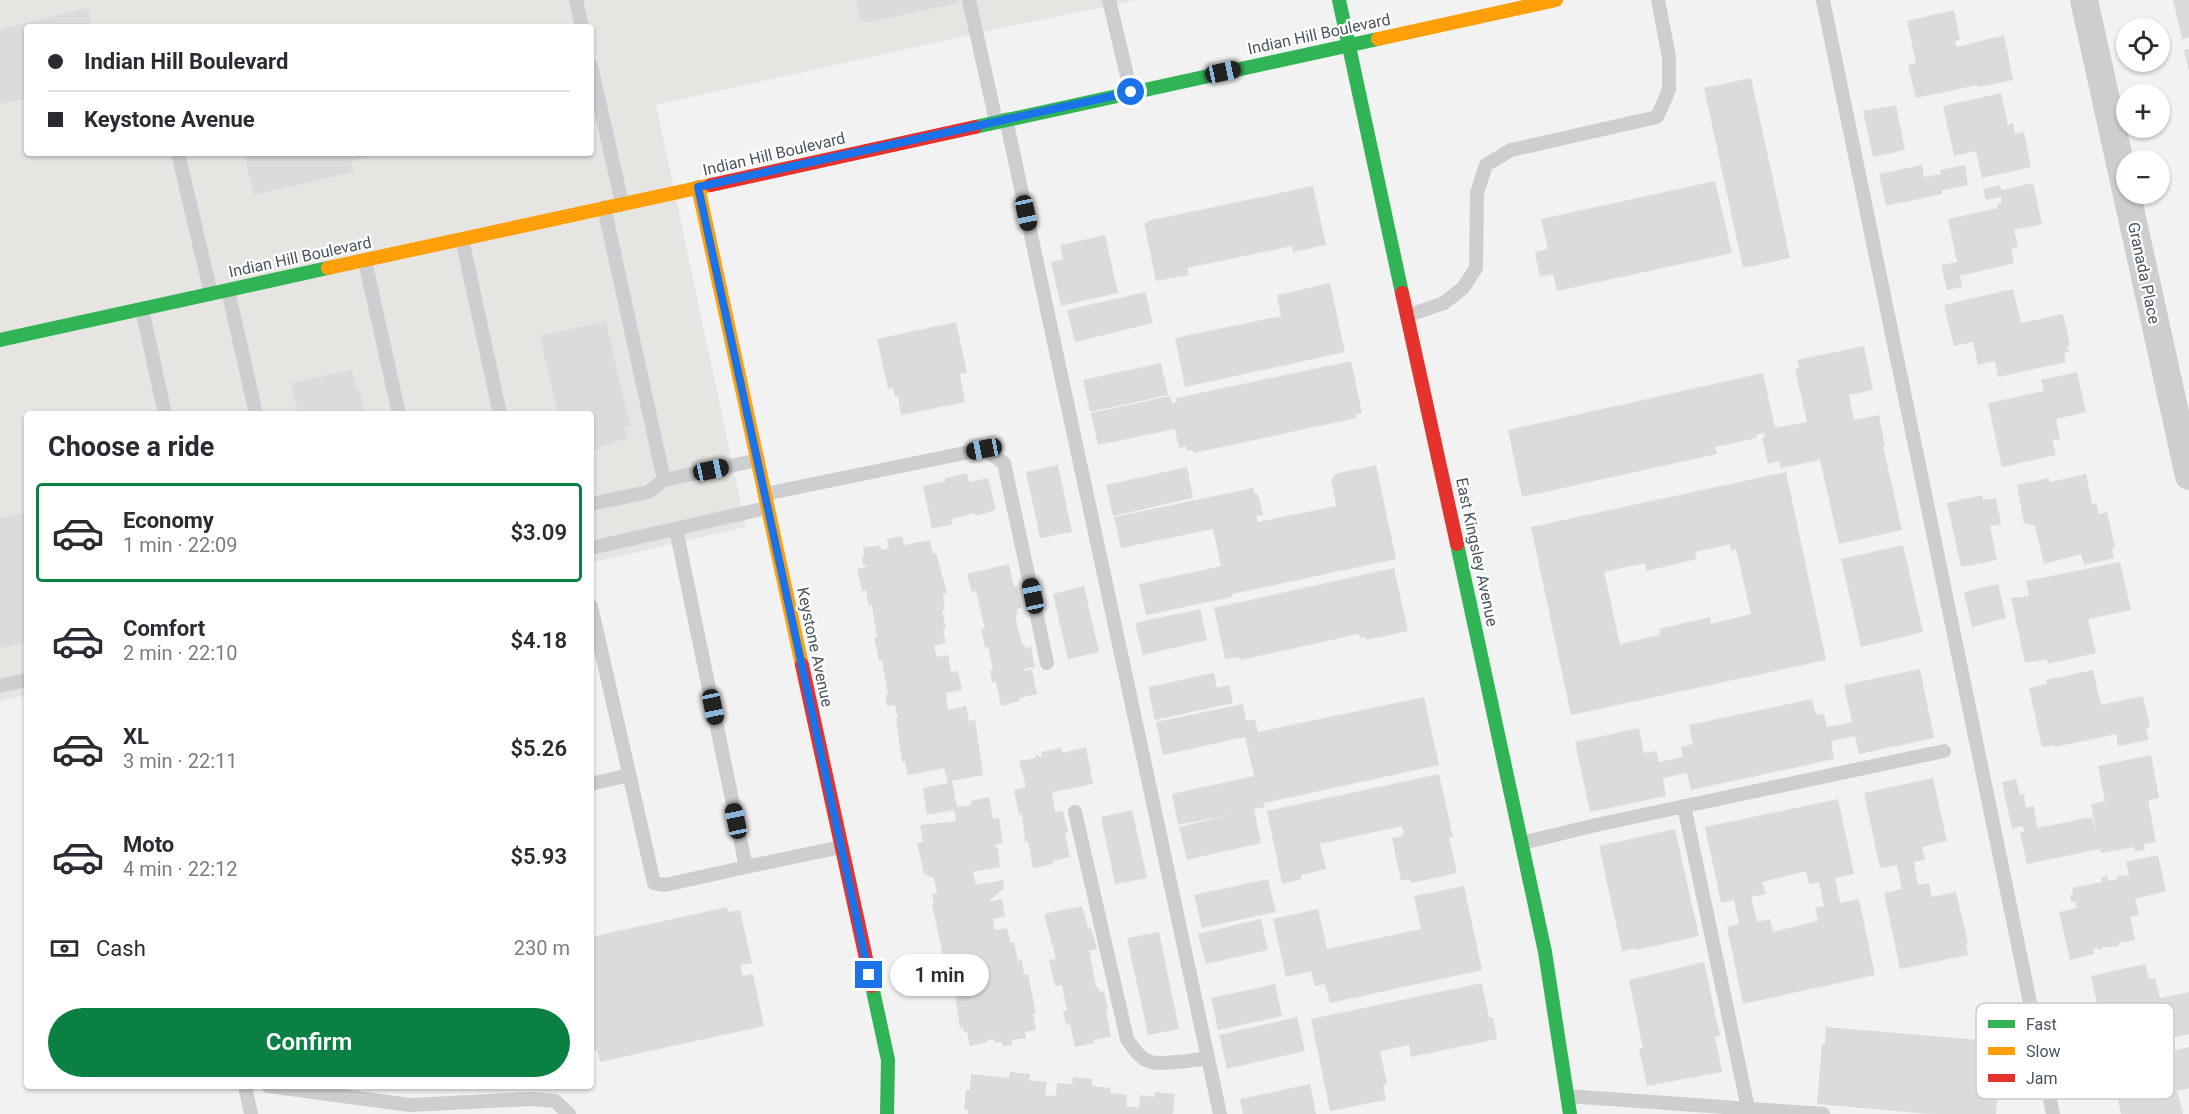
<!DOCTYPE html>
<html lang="en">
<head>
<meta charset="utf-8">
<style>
  :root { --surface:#fff; --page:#f7f7f7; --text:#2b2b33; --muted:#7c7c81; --line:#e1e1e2; --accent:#0b8043 }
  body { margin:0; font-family:Roboto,sans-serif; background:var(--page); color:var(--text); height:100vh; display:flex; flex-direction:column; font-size:22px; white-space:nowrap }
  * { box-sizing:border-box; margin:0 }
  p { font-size:20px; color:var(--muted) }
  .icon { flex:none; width:33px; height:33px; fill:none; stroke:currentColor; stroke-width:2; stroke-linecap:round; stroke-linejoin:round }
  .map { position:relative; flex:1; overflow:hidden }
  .details { position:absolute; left:24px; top:411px; width:570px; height:678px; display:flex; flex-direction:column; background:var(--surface); border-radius:6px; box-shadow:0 2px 4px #0004 }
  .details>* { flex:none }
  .hud { position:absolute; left:24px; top:24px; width:570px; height:132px; border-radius:6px; box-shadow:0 2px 4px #0004; display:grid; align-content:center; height:132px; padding:0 24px; background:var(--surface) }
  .buttons { position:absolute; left:2116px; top:18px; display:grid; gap:12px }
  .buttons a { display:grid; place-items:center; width:54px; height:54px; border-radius:50%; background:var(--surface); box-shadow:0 2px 4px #0004; font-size:30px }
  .end { position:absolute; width:27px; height:27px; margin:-14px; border:8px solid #1a73e8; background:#fff; box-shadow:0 0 0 3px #fff }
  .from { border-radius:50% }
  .bubble { position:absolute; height:42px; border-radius:21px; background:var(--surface); box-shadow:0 2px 4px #0004; font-size:20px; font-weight:600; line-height:42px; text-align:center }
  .car { position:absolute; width:18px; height:36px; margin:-18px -9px; border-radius:8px; box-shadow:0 0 4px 2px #0007; background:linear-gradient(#222 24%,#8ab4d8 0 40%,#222 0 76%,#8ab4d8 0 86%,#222 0) }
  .hud b { display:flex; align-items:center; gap:21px; height:57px; font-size:22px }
  .hud b+b { border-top:2px solid var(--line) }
  .hud i { width:15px; height:15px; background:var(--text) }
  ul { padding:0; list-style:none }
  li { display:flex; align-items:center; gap:18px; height:99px; margin:0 12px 9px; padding:0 12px; border:3px solid transparent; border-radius:6px }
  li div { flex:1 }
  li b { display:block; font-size:22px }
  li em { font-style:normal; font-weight:600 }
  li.active { border-color:var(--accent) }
  li>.icon { width:54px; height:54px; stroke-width:1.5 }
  h2 { padding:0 24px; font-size:27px; line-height:72px }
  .pay { display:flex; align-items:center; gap:15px; height:66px; padding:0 24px; font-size:22px }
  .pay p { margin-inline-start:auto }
  .button { display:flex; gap:12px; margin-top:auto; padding:12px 24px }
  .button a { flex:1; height:69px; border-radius:36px; background:var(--accent); color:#fff; font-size:24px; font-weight:600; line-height:69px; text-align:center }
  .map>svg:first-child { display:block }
  .commercial { fill:#e6e5e1; fill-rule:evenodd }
  .building { fill:#dbdbdc; fill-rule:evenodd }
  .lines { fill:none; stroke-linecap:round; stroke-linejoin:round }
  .lane { stroke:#ccced0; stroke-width:14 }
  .street { stroke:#ccced0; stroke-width:28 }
  .fast { stroke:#30b455; stroke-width:14 }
  .slow { stroke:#ff9f0a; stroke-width:14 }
  .jam { stroke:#e5322d; stroke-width:14 }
  .route { stroke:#1a73e8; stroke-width:8 }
  .labels { text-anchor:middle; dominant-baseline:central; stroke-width:4.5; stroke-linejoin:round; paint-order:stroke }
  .street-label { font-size:16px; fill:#49545f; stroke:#fff }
  .key { fill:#fff; stroke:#c8cccf; stroke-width:1.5 }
  .key-label { font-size:16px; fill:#49545f }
</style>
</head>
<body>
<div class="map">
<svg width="2189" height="1114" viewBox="0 0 2189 1114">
  <rect width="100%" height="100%" fill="#f2f2f2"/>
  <path class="commercial" d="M0 0H1137L996 29 656 105 746 527 591 563V414H27V695L0 701ZM27 27H591V153H27Z"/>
  <g class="building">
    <path d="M856 0H957L958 3 865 23 864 19 860 20Z"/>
    <path d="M2173 0H2189V37L2182 39Z"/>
    <path d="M88 8 92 27H27V99L0 104V29Z"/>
    <path d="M1954 10 1960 40 1955 41 1957 47 2004 35 2013 80 1978 87 1977 85 1916 98 1908 65 1916 63 1907 21Z"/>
    <path d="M2189 49V69H2188L2184 50Z"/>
    <path d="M1751 78 1790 258 1743 268 1704 88Z"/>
    <path d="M2001 93 2008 125 2013 123 2015 134 2024 132 2031 167 1982 178 1976 151 1954 156 1943 106Z"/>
    <path d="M1896 105 1905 150 1873 157 1863 111Z"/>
    <path d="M244 153H373V156L351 161 354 172 254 195Z"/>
    <path d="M1922 165 1924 177 1941 174 1940 170 1965 165 1968 185 1942 190V194L1886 206 1879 174Z"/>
    <path d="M1715 181 1732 253 1557 291 1553 274 1540 277 1535 252 1548 249 1541 219Z"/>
    <path d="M2033 183 2042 224 2014 230 2018 247 2011 249 2014 263 1960 276 1962 287 1947 290 1941 265 1957 262 1948 219 1998 208 1997 204 2002 203 2001 197 1986 200 1983 189 2000 185 2001 190Z"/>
    <path d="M1313 186 1326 245 1293 252 1292 246 1187 268 1189 275 1156 281 1144 223H1148L1147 221Z"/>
    <path d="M1105 235 1118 293 1061 306 1051 262 1063 259 1060 245Z"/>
    <path d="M1330 283 1345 352 1185 387 1175 338 1281 316 1277 295Z"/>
    <path d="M2013 289 2021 323 2063 314 2070 345 2067 346 2069 352 2064 353 2066 362 1998 377 1995 361 1978 365 1973 342 1954 346 1944 305Z"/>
    <path d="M1145 292 1153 323 1075 342 1067 310Z"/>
    <path d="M606 321 630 426 624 427 627 439 611 442V445L600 446 601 449 591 451V414H558L540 336Z"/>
    <path d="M956 322 967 373 960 374 965 402 901 415 898 397H895L893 388 888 389 877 339Z"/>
    <path d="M1864 346 1873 390 1849 395 1854 420 1879 415 1885 446H1883L1902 530 1839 544 1820 460 1781 468 1779 461 1768 464 1762 438 1765 437 1764 433 1756 435 1757 438 1715 447 1717 454 1522 497 1508 430 1763 373 1775 428 1807 422 1795 369 1799 368 1797 360Z"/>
    <path d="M1351 361 1362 413 1356 415V418L1194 453 1193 450 1187 451 1186 446 1179 448 1175 429 1098 445 1091 413 1170 396 1172 403 1177 402 1176 398Z"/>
    <path d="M1161 363 1168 395 1090 412 1083 380Z"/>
    <path d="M352 370 357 391 360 390 365 414H298L291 383Z"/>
    <path d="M2077 372 2086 412 2056 419 2060 439 2052 440 2056 455 2002 467 1988 403 2044 391 2041 380Z"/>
    <path d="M1058 465 1072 532 1040 538 1026 472Z"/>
    <path d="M1376 465 1396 559 1232 594V597L1146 615 1139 584 1221 566 1213 529 1121 548 1114 517 1253 488 1255 494H1258L1263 515 1256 516 1258 522 1336 506 1331 478 1335 477 1334 474Z"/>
    <path d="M1187 467 1193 498 1113 516 1106 485Z"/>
    <path d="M1786 472 1826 660 1571 715 1531 527ZM1730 544 1731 551 1736 549 1751 614 1711 624 1710 617 1659 629 1660 635 1620 644 1604 572 1645 563 1646 571 1697 559 1695 552Z"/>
    <path d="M967 473 969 482 988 478 996 510 976 516 975 513 951 519 952 524 932 529 923 486 946 481 945 478Z"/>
    <path d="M2086 474 2092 504 2096 503 2099 514 2107 512 2115 547 2112 548 2114 558 2084 565 2081 554 2044 564 2035 526 2024 523 2017 485 2049 478 2050 482Z"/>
    <path d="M1982 495 1983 500 1996 498 2001 524 1990 526 1997 560 1961 567 1947 503Z"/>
    <path d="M27 512V642L0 648V518Z"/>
    <path d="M902 536 904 545 930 540 933 554 936 553 947 593 943 594 945 610 942 611 946 629H943L946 643 934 646 937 657 948 655 951 672 958 671 962 690 946 693 948 710 966 706 969 721 975 720 983 775 952 781 957 807 971 805V801L989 797 993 819 999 818 1003 843 995 845 996 848H998L1000 867 973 872 976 885 1003 880 1004 888 988 902 1002 899 1005 916 993 919 995 930 1007 928 1011 943 1014 942 1018 961 1022 960 1024 975 1028 974 1036 1013 1033 1014 1036 1030 1025 1032 1026 1038 1012 1040V1045L1003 1046 1002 1042 995 1043 994 1039 987 1040 988 1042 970 1046 967 1032H964L963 1028H960L952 974 950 975 946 956H943L932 904H934L932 894 937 893 934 878 924 874 917 843 923 842 920 825 956 821 954 810 927 815 923 788 948 783 944 768 908 775 905 761 902 762 896 718 898 717 895 705 887 706 885 695H888L882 660 879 661 874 638 877 637 872 605 869 606 866 590 862 591 857 569 867 567 866 565H863L862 557 864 556 863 548 880 545 881 550 889 548 887 539Z"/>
    <path d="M1903 545 1923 632 1861 647 1841 559Z"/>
    <path d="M2120 562 2131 610 2088 619 2096 653 2048 664 2047 659 2025 663 2011 598 2029 596 2026 581Z"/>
    <path d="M1009 564 1014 587 1017 586 1022 608 1017 609 1018 615H1015L1022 645H1025V648L1031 647 1035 667 1024 669 1025 671 1032 669 1037 694 1019 698 1020 701 1001 706 996 682H992L990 670H993L988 647H985L981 629H985L976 591 972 592 967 574Z"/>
    <path d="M1394 568 1408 631 1366 640 1365 637 1360 638 1359 634 1240 660 1239 657 1225 659 1214 608Z"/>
    <path d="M1998 584 2006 618 1972 627 1964 592Z"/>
    <path d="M1084 586 1099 652 1068 659 1053 594Z"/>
    <path d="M1200 609 1207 640 1143 655 1135 623Z"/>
    <path d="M1920 669 1934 738 1859 754 1855 736 1831 741 1834 759 1691 790 1687 773 1663 778 1666 796 1590 812 1575 742 1639 728 1644 753 1656 751 1659 762 1683 757 1681 747 1693 744 1689 725 1812 699 1816 715 1824 714 1827 727 1852 722 1844 685Z"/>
    <path d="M2093 670 2101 705 2143 696 2150 727 2146 728 2149 740 2118 746 2116 734 2055 747 2054 745 2042 747 2029 688 2047 684 2046 680Z"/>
    <path d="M1214 673 1217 688 1229 685 1233 703 1155 720 1148 687Z"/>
    <path d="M1424 697 1439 765 1264 803 1265 807 1254 809 1261 843 1187 860 1179 827 1229 815 1178 825 1172 794 1254 776 1245 737 1163 755 1156 722 1243 704 1246 721 1255 719 1258 732Z"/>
    <path d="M1086 747 1093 784 1052 792 1055 812 1063 811 1068 832 1065 833 1070 857 1052 861 1053 864 1033 868 1028 841 1025 842 1022 815H1019L1014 790 1026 787 1019 761 1036 758 1035 755H1038L1039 757H1042L1041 752 1061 748 1062 753Z"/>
    <path d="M2151 755 2159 798 2148 800 2156 842 2144 844 2145 850 2135 852 2134 847 2101 853 2100 849 2027 864 2020 832H2024L2023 826 2012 829 2002 782 2016 779 2020 795 2024 794 2026 808 2034 806 2037 828 2092 817 2096 834 2091 804 2105 801 2098 766Z"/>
    <path d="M1439 774 1453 837 1449 838 1457 873 1411 883 1410 879 1401 881 1392 838 1404 835 1402 826 1320 844 1326 869 1301 875 1302 879 1282 884 1267 811Z"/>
    <path d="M1933 778 1947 841 1922 847 1925 860 1914 862 1918 885 1929 883 1932 897 1956 892 1968 943 1966 944 1968 955 1900 969 1884 893 1902 889 1897 865 1880 868 1864 793Z"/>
    <path d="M1838 799 1854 874 1835 878 1840 903 1859 899 1875 975 1743 1004 1727 927 1739 924 1734 900 1721 903 1705 827ZM1806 871 1809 884 1819 882 1824 906 1815 908 1818 921 1773 932 1770 919 1757 922 1751 897 1766 894 1762 882Z"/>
    <path d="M1132 810 1147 878 1115 884 1101 817Z"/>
    <path d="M1675 829 1699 936 1637 950 1636 948 1622 951 1599 846Z"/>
    <path d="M2158 855 2166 891 2135 899 2139 915 2130 917 2135 940 2119 943V946L2101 948V950H2098V948L2093 949 2094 954 2070 960 2059 912 2077 908 2075 902H2071L2070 895H2073L2072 888 2102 882 2101 878 2107 876 2108 881 2118 879 2117 876 2129 875 2126 862Z"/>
    <path d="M1268 879 1276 912 1202 928 1194 895Z"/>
    <path d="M1464 886 1482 970 1330 1003 1325 984 1315 986 1311 971 1286 977 1273 919 1318 909 1327 949 1421 929 1414 896Z"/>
    <path d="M1082 906 1088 928H1091L1097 949 1088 951 1091 953 1090 956 1096 987H1098L1100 992 1104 991 1108 1011H1106L1111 1037 1094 1040V1043L1075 1047 1070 1024 1066 1025 1063 1011 1067 1010 1062 985 1055 986 1049 960 1056 959 1044 914Z"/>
    <path d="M727 907 728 912 740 910 752 963 740 965 743 976 753 974 764 1026 600 1062 597 1050 593 1051 591 1043V937Z"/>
    <path d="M1261 919 1268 950 1206 964 1198 934Z"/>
    <path d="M1159 932 1179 1029 1148 1035 1127 938Z"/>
    <path d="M1704 962 1720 1036 1715 1037 1722 1072 1647 1086 1639 1049 1643 1048 1629 980Z"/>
    <path d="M2145 964 2149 979 2155 978 2160 998 2189 992V1034L2163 1040 2160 1027 2105 1040 2091 976Z"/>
    <path d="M1482 983 1489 1018 1493 1017 1497 1039 1411 1057 1409 1045 1380 1051 1387 1084 1383 1085 1386 1100 1330 1111 1311 1019Z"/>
    <path d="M1275 984 1282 1016 1218 1030 1211 998Z"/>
    <path d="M1297 1017 1305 1051 1227 1069 1219 1035Z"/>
    <path d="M1826 1027 2003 1042 1996 1114H1929L1817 1104 1822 1044H1825Z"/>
    <path d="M2189 1047V1088L2177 1091 2183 1114H2121L2113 1078 2120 1076V1073L2128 1071 2129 1075 2155 1070 2154 1065 2163 1063 2164 1067 2168 1066 2165 1052Z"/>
    <path d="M1010 1072 1030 1074 1029 1080 1047 1082 1045 1095 1056 1096 1057 1083 1072 1084 1073 1077 1092 1079V1086L1111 1088 1110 1093 1127 1095 1126 1106 1139 1108 1140 1095 1155 1097V1092L1175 1094 1173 1114H968V1110H964L966 1090H970L971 1074 1009 1078Z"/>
    <path d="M1310 1084 1316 1114H1243L1240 1099Z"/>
  </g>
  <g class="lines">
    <g class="lane">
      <path d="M576 0 582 27"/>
      <path d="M969 0 996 121"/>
      <path d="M1109 0 1131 92"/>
      <path d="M1823 0 2053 1114"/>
      <path d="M591 66 622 203"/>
      <path d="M1006 119 1220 1114"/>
      <path d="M178 153 211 294"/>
      <path d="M604 207 664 480"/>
      <path d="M462 239 500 414"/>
      <path d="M365 261 399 414"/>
      <path d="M228 290 256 414"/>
      <path d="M142 309 165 414"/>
      <path d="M1409 315 1444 303 1463 288 1476 268 1477 193 1486 165 1511 150 1657 117 1669 90V57L1658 0"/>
      <path d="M765 494 984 449 1004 463 1047 663"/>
      <path d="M591 504 648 492 664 480 758 460"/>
      <path d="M676 529 746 867 841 847"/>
      <path d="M591 548 767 508"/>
      <path d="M591 606 654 883 665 885 746 867"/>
      <path d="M0 686 27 680"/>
      <path d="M591 784 629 775"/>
      <path d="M1684 806 1748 1108"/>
      <path d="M1075 812 1127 1039C1133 1048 1140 1059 1151 1062 1163 1065 1195 1060 1208 1058"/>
      <path d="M1522 843 1596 825 1944 751"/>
      <path d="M245 1086 251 1114"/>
      <path d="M268 1086 410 1105 532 1099 555 1101 569 1114"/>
      <path d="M1567 1096 1823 1114"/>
    </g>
    <path class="street" d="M2084 0 2189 476"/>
    <g class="fast">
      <path d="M1339 0 1402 293"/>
      <path d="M975 127 1378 39"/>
      <path d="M0 340 328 268"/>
      <path d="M1457 544 1545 952 1570 1114"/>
      <path d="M872 986 888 1060 887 1114"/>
    </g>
    <g class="slow">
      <path d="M1378 39 1556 0"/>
      <path d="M698 187 802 665"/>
      <path d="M328 268 711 185"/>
    </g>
    <g class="jam">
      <path d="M711 185 975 127"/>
      <path d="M1402 293 1457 544"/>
      <path d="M802 665 872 986"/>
    </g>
  </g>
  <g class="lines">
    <path class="route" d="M869 975 698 187 1131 92"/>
  </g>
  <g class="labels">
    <g class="street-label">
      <text transform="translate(1319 34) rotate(-12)">Indian Hill Boulevard</text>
      <text transform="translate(774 154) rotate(-13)">Indian Hill Boulevard</text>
      <text transform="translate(300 257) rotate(-12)">Indian Hill Boulevard</text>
      <text transform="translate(2144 273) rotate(78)">Granada Place</text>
      <text transform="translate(1477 552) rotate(78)">East Kingsley Avenue</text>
      <text transform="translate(815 647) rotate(78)">Keystone Avenue</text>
    </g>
  </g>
  <rect x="1976" y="1003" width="198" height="96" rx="9" class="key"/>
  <rect x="1988" y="1020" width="27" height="8" fill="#30b455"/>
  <rect x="1988" y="1047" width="27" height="8" fill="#ff9f0a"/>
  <rect x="1988" y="1074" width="27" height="8" fill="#e5322d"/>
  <g class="key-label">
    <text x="2026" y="1030">Fast</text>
    <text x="2026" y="1057">Slow</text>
    <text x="2026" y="1084">Jam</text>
  </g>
</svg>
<div class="buttons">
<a><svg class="icon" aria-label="locate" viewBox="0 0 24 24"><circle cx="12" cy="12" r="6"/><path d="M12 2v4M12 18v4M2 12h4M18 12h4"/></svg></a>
<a>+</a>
<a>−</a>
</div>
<i class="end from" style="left:1131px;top:92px"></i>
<i class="end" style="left:869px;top:975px"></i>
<div class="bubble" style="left:890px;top:954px;width:99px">1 min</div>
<i class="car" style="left:1223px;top:72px;rotate:78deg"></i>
<i class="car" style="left:1026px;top:213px;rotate:168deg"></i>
<i class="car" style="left:984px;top:449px;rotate:259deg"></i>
<i class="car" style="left:711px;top:470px;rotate:78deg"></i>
<i class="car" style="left:1033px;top:596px;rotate:348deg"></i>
<i class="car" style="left:713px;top:707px;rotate:168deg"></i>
<i class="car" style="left:736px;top:821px;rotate:348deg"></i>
<div class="hud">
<b><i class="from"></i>Indian Hill Boulevard</b>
<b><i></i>Keystone Avenue</b>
</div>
<section class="details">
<h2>Choose a ride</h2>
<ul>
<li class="active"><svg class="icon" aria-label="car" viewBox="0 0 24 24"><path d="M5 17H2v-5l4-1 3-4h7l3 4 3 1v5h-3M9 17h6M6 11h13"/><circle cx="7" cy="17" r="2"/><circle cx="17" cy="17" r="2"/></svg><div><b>Economy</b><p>1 min · 22:09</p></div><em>$3.09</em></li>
<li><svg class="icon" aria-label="car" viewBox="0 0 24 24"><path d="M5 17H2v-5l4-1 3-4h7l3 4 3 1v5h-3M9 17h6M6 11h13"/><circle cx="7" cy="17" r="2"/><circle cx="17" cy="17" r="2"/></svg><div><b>Comfort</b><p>2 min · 22:10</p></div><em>$4.18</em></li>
<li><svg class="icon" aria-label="car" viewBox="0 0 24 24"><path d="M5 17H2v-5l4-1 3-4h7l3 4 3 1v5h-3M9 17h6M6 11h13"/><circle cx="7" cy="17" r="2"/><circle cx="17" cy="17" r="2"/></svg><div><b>XL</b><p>3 min · 22:11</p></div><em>$5.26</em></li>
<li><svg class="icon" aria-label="car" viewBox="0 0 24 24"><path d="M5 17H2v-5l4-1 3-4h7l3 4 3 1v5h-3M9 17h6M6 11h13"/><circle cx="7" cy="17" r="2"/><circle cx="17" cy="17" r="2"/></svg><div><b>Moto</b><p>4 min · 22:12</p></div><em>$5.93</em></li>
</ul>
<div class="pay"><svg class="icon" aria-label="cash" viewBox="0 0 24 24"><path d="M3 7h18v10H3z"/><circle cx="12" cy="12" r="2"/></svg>Cash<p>230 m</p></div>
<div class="button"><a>Confirm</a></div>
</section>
</div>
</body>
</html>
